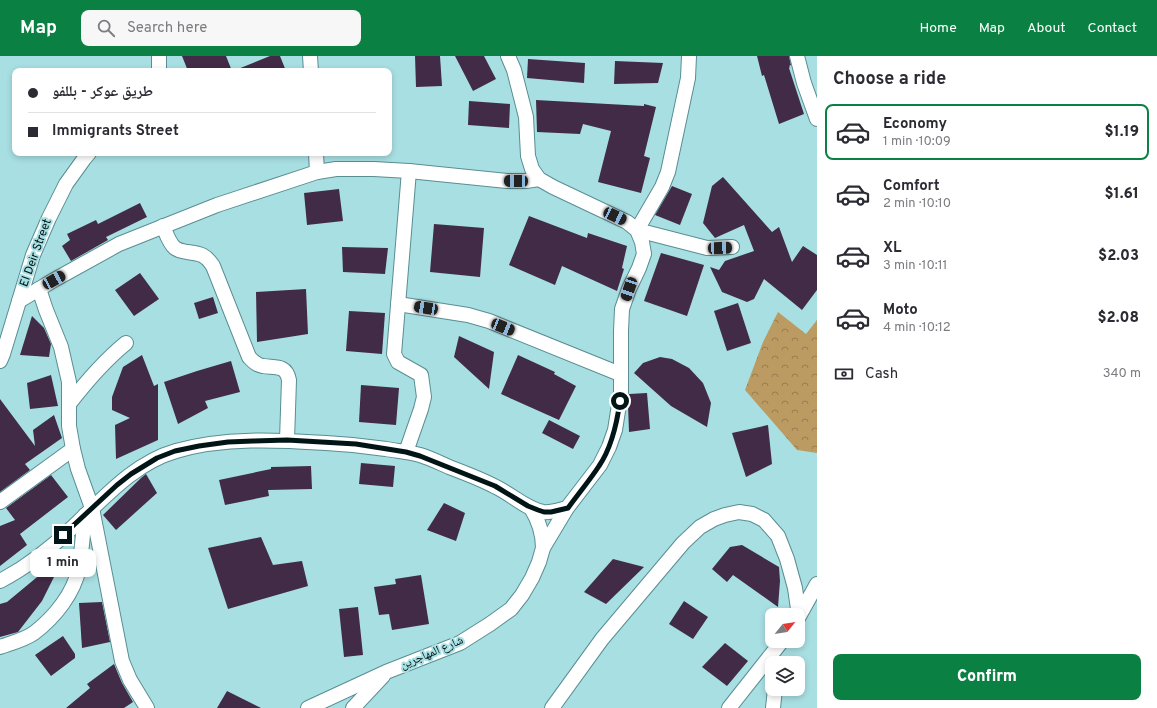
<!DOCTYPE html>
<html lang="en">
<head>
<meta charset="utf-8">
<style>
  :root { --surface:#fff; --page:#f7f7f7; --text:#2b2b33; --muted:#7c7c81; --line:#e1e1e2; --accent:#0b8043 }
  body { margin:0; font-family:Overpass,"Noto Naskh Arabic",sans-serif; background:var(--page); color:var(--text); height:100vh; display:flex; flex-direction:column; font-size:15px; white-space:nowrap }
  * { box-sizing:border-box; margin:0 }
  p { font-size:13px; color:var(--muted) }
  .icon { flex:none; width:22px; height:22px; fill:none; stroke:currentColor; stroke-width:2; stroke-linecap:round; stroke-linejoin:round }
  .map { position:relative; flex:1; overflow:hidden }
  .side { display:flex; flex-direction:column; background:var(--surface); width:340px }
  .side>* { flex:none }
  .top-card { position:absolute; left:12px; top:12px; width:380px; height:88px; border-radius:8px; box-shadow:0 2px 6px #0003; display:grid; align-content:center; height:88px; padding:0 16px; background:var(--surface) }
  .needle { width:26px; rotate:60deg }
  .controls { position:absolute; left:765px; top:552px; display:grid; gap:8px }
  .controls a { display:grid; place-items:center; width:40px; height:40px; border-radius:8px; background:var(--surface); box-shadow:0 2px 6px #0003; font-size:20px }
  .end { position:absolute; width:18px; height:18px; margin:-9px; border:5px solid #011416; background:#fff; box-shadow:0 0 0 2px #fff }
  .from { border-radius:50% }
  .bubble { position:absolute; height:28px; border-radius:8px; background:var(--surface); box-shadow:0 2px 6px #0003; font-size:13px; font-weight:800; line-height:28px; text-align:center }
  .car { position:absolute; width:12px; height:24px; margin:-12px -6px; border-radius:5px; box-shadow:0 0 3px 1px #0007; background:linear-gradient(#222 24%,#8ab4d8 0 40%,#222 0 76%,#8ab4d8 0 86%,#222 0) }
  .top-card b { display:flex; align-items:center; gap:14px; height:38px; font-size:15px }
  .top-card b+b { border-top:1px solid var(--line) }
  .top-card i { width:10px; height:10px; background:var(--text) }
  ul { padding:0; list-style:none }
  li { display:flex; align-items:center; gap:12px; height:56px; margin:0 8px 6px; padding:0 8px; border:2px solid transparent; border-radius:8px }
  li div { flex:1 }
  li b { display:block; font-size:15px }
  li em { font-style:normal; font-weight:800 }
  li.selected { border-color:var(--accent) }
  li>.icon { width:36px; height:36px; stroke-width:1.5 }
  h2 { padding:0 16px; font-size:18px; line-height:48px }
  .pay { display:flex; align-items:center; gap:10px; height:44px; padding:0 16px; font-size:15px }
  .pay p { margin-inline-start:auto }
  .cta { display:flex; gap:8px; margin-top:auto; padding:8px 16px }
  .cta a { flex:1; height:46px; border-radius:8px; background:var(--accent); color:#fff; font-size:16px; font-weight:800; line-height:46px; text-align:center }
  header { display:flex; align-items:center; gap:24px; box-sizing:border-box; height:56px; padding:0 20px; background:var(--accent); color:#fff }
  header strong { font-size:19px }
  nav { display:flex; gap:22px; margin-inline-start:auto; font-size:14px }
  .search { width:280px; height:36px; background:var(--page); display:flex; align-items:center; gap:10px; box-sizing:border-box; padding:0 14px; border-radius:8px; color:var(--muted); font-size:15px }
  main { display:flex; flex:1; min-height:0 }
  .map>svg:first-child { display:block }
  .forest { fill:url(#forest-crowns) }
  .building { fill:#422b46 }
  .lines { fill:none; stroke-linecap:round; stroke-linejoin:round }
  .minor-casing { stroke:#598e92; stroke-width:16 }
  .minor { stroke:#fff; stroke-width:14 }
  .route { stroke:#011416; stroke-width:5 }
  .labels { text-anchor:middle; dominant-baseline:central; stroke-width:4; stroke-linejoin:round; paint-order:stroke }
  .street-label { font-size:12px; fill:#011416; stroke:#a8dfe3 }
</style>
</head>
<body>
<header>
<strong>Map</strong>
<div class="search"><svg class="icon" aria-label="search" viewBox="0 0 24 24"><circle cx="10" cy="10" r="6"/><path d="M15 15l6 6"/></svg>Search here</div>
<nav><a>Home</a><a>Map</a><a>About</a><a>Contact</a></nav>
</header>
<main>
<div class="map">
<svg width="817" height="652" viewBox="0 0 817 652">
  <defs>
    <pattern id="forest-crowns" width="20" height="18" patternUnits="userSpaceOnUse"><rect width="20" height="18" fill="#bb9b62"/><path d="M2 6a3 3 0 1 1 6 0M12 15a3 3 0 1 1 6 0" fill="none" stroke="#967d50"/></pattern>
  </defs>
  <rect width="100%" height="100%" fill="#a8dfe3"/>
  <path class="forest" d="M778 256 806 278 817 264V397L797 394 745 334 763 286Z"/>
  <g class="building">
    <path d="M182 0H226L232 15H188Z"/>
    <path d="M270 0H280L286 15H233Z"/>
    <path d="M415 0H440L442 30 416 31Z"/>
    <path d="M455 0H484L496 23 473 35Z"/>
    <path d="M757 0H789L791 9 789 10 790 11 789 12 804 58 779 68 764 19 762 20Z"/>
    <path d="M528 3 585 7 584 27 527 22Z"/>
    <path d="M615 5 663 7 658 27 614 28Z"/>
    <path d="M536 44 644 50V48L656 51 644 100 650 102 641 137 598 126 611 75 583 68 580 78 537 76Z"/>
    <path d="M469 45 510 48 509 72 468 69Z"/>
    <path d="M723 121 772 176 779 171 792 206 803 190 817 199V234L802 254 764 223 754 243 747 246 722 236 710 211 719 214 725 205 754 195 744 169 715 182 703 167 712 130Z"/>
    <path d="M672 130 692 138 680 169 655 159Z"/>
    <path d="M339 133 343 165 307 169 304 137Z"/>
    <path d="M140 147 147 161 106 181 108 184 71 205 62 190 70 184 67 178 96 164 98 168Z"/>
    <path d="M529 160 587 182 588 177 627 190 622 212 624 213 617 235 562 210 555 229 509 209Z"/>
    <path d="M434 168 484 172 480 221 430 216Z"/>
    <path d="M342 191 388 192 385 218 343 216Z"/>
    <path d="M661 197 704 209 687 260 644 245Z"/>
    <path d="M140 217 159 243 134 260 115 234Z"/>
    <path d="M306 233 308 278 257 286 256 236Z"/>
    <path d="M213 241 218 257 199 263 194 247Z"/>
    <path d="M738 247 751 287 727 295 714 255Z"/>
    <path d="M349 255 385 257 382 298 346 295Z"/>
    <path d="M32 260 44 272 51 288 49 301 20 299Z"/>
    <path d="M459 280 494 296 489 333 454 301Z"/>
    <path d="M142 299 154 330 158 328V384L116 403 115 369 130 362 112 354V341L123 311Z"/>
    <path d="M518 299 555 316 554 318 576 330 559 364 501 338Z"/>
    <path d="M660 301 672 303 689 312 703 327 711 347 707 371 671 350 634 317 643 307Z"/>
    <path d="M231 305 240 336 205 345 208 352 178 368 164 326 197 315Z"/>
    <path d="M51 319 58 350 30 353 27 327Z"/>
    <path d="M361 329 399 332 396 369 359 366Z"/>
    <path d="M647 337 650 373 629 376 628 349 629 338Z"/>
    <path d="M0 343 35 390 33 374 54 359 62 382 25 408 30 414 0 436Z"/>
    <path d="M549 364 580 380 573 393 542 377Z"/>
    <path d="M768 369 772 408 746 421 732 377Z"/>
    <path d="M361 407 395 410 393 431 359 428Z"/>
    <path d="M311 410 312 433 268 434 269 440 225 449 219 424 271 413V411Z"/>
    <path d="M146 418 157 437 116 474 103 459 141 422Z"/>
    <path d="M51 419 68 441 20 478 27 489 0 510V470L15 464 6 452Z"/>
    <path d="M444 447 465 457 456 485 427 474Z"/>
    <path d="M261 481 273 509 302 505 308 530 228 553 208 492Z"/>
    <path d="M742 489 779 511 780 525 778 551 733 519 727 526 712 513 730 491Z"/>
    <path d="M613 503 644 511 606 548 584 536Z"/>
    <path d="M48 512 54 521 42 545 18 576 0 581V548L7 546Z"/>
    <path d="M421 519 429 568 392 574 389 558 379 559 374 531 396 528 395 523Z"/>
    <path d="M684 545 708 561 693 583 669 568Z"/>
    <path d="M102 546 110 586 82 592 79 547Z"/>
    <path d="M358 551 363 599 344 601 339 553Z"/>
    <path d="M63 580 75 598V602L51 620 35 599Z"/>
    <path d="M725 587 748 605 727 630 702 611Z"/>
    <path d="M114 608 122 627 133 646 124 652H66L90 632 87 628Z"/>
    <path d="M227 635 261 652H217Z"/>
  </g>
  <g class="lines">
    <defs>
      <g id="minor">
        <path d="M159 0V15"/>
        <path d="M310 0 311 15"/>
        <path d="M689 0 688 22 668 116 662 131 637 174 707 192 732 191"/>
        <path d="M797 0 804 27 817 63"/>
        <path d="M316 97 317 116"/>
        <path d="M163 170C166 177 169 187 175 192 179 195 183 195 187 196 201 198 205 198 213 210L249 301C253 305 256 309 263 310 274 312 286 308 289 324L287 384"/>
        <path d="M39 233 46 254 61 291 69 326V370L73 393 78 413 92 452 122 605 130 624 147 652"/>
        <path d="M19 245 54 224 119 188 217 149 317 116 336 113H374L409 115 507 125H526L539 123"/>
        <path d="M398 248 468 259 489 265 620 318"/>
        <path d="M0 305 3 298 33 199 49 162 66 128 84 103 89 97"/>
        <path d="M69 348C86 326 104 305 126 287"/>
        <path d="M406 396 421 353 424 341 421 319 398 306 394 298 409 115"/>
        <path d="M0 446 73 393"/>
        <path d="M531 452C539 465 543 477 543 492"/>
        <path d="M0 525C27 511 51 492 73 471 104 442 134 407 176 395 224 381 277 384 326 387 346 388 366 390 386 393 397 395 409 396 420 399 430 402 440 407 449 411 465 417 481 423 496 431 511 438 526 453 543 456 551 457 559 454 567 452"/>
        <path d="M798 562 817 528"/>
        <path d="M0 591C11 587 24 584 34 577 55 561 74 537 79 512 82 494 83 476 85 459"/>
        <path d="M308 652 386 616 460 587 490 568 511 553 522 539 532 522 539 506 543 492 567 452 600 409 609 391 615 374 621 336V275L622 253 629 233 639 212 644 198 642 186 637 174 627 166 553 131 539 123 532 113 528 100 526 61 514 14 508 0"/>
        <path d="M353 652 383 620"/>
        <path d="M552 652 602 583 683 487 700 471 714 463 725 459 739 456 752 458 764 464 778 480 787 503 795 532 799 560"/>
        <path d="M729 652 782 585"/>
        <path d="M773 652 775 633"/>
      </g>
    </defs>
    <use href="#minor" class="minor-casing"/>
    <use href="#minor" class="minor"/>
  </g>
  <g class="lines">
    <path class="route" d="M63 479 117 429 131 418 157 402 175 395 199 390 228 386 253 385 287 384 356 388 406 396 420 400 495 430 528 450 538 454 544 456H551L568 452C578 438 590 424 599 410 612 391 617 367 620 345"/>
  </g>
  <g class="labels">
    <g class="street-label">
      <text transform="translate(36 197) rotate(-70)">El Deir Street</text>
      <text transform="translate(432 597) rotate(-23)">شارع المهاجرين</text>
    </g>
  </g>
</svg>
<div class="controls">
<a><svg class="needle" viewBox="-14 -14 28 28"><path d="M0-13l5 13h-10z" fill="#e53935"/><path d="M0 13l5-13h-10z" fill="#7c7c81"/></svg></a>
<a><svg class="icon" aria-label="layers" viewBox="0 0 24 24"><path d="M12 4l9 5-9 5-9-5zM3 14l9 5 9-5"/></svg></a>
</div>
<i class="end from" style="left:620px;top:345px"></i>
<i class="end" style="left:63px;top:479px"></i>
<div class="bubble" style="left:30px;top:493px;width:66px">1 min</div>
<i class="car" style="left:516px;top:125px;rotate:271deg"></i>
<i class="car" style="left:615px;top:160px;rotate:115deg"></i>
<i class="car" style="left:720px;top:192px;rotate:88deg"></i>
<i class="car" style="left:54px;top:224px;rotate:61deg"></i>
<i class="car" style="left:629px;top:233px;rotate:199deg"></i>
<i class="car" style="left:426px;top:252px;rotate:279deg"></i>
<i class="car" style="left:503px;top:271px;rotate:112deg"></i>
<div class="top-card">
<b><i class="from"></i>طريق عوكر - بللفو</b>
<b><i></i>Immigrants Street</b>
</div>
</div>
<section class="side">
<h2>Choose a ride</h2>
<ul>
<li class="selected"><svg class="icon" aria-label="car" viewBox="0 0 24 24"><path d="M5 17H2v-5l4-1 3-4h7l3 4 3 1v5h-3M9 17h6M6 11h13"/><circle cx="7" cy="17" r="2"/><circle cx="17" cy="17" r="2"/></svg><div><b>Economy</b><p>1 min · 10:09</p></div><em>$1.19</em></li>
<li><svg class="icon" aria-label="car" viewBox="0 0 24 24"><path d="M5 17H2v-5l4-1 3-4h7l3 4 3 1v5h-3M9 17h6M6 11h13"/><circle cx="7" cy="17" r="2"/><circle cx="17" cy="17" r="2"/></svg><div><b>Comfort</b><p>2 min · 10:10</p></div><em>$1.61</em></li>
<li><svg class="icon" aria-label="car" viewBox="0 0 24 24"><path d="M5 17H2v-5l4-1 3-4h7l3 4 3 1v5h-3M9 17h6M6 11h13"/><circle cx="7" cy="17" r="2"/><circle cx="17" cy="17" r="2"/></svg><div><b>XL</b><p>3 min · 10:11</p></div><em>$2.03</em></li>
<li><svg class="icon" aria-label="car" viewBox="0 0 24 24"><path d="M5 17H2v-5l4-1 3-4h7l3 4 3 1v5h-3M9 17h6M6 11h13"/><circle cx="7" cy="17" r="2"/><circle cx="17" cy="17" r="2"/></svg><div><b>Moto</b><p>4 min · 10:12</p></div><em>$2.08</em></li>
</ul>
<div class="pay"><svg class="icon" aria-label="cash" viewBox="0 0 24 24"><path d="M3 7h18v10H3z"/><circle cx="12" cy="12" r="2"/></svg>Cash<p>340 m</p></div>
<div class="cta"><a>Confirm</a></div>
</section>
</main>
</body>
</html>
